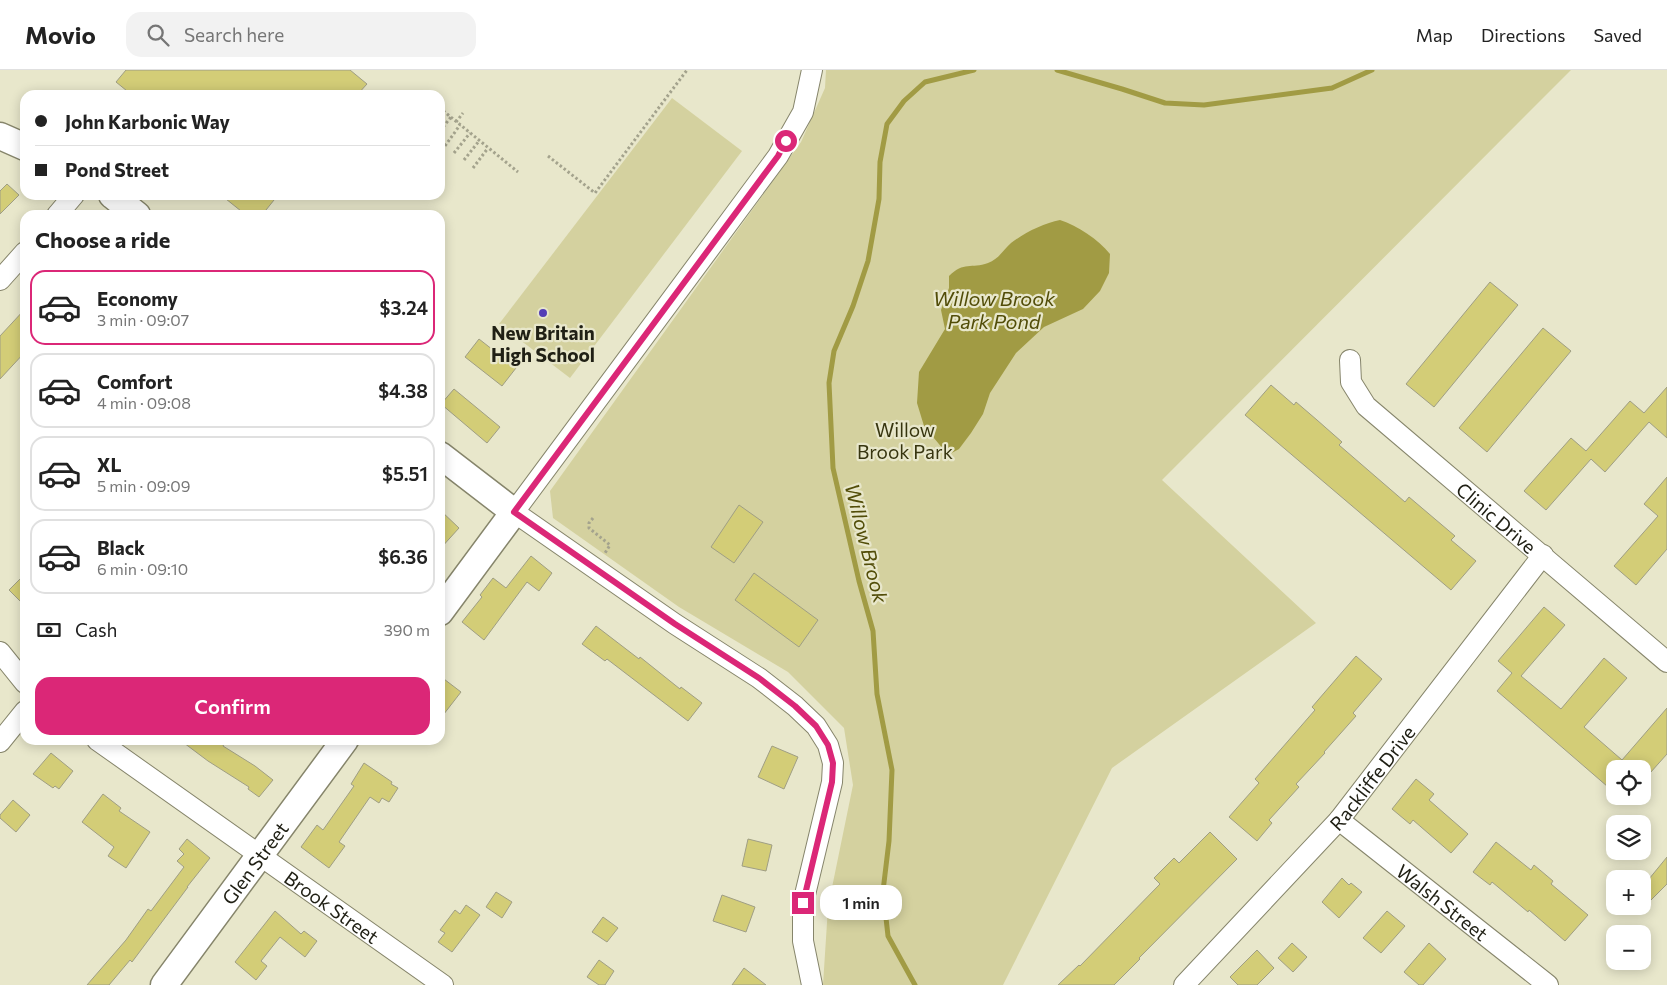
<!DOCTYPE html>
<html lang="en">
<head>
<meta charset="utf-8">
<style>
  :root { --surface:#fff; --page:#f2f2f2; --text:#222; --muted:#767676; --line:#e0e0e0; --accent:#db2777 }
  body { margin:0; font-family:Commissioner,sans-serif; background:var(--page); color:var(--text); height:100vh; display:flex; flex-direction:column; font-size:19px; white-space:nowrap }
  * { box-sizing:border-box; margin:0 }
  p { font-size:16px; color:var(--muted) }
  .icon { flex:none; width:28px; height:28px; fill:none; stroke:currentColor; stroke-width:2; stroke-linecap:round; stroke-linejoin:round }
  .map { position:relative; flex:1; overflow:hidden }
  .sheet { position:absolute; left:20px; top:140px; width:425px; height:535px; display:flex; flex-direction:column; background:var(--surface); border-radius:15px; box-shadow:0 2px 12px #0003 }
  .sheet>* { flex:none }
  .hud { position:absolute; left:20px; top:20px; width:425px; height:110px; border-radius:15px; box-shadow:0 2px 12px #0003; display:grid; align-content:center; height:110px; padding:0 15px; background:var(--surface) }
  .buttons { position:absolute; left:1606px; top:690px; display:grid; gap:10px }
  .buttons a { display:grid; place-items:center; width:45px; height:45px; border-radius:10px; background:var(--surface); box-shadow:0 2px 12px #0003; font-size:25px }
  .end { position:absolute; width:22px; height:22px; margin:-11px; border:6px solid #db2777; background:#fff; box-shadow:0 0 0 2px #fff }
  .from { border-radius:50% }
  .bubble { position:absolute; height:35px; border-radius:15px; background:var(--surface); box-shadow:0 2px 12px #0003; font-size:16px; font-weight:600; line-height:35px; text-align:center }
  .hud b { display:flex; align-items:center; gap:18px; height:48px; font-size:19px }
  .hud b+b { border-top:1px solid var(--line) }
  .hud i { width:12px; height:12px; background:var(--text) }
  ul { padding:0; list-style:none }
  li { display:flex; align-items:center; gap:15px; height:75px; margin:0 10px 8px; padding:0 5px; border:2px solid var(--line); border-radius:15px }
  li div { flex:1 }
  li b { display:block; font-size:19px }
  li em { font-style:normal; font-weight:600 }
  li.selected { border-color:var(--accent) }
  li>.icon { width:45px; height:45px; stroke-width:1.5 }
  h2 { padding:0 15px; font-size:22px; line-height:60px }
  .pay { display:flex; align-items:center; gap:12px; height:55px; padding:0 15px; font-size:19px }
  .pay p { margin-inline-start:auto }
  .cta { display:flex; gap:10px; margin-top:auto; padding:10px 15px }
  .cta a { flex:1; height:58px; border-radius:15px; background:var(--accent); color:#fff; font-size:20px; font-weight:600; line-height:58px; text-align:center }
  header { display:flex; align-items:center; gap:30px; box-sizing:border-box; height:70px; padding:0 25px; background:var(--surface); border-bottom:1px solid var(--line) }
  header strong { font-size:24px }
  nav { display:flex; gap:28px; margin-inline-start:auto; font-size:18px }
  .search { width:350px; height:45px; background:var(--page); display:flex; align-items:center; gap:12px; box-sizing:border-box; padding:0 18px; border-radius:15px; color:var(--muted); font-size:19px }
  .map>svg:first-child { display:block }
  .green { fill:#d4d19f }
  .water { fill:#a19b44 }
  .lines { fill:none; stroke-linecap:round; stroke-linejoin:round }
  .stream { stroke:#a19b44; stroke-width:5 }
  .building { fill:#d3cd77; stroke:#9f9e84 }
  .minor-casing { stroke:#86856b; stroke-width:22 }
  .tertiary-casing { stroke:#86856b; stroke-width:29 }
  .path { stroke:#a4a38d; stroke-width:3; stroke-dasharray:2.5 2.5; stroke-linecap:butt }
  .minor { stroke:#fff; stroke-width:20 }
  .tertiary { stroke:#fff; stroke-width:26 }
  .route { stroke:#db2777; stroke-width:6 }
  .poi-dot { fill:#543eb6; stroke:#e8e7cb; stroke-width:2 }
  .labels { text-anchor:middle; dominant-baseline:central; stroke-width:4.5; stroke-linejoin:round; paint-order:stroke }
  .poi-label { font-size:19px; font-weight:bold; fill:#202015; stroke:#e8e7cb }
  .park-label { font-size:19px; fill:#37350f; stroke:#e8e7cb }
  .street-label { font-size:19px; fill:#202015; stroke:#e8e7cb }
  .water-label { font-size:20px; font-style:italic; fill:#524d08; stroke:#e8e7cb }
</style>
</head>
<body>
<header>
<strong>Movio</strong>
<div class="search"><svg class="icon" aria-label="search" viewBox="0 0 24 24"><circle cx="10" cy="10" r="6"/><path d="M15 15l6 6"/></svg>Search here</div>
<nav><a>Map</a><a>Directions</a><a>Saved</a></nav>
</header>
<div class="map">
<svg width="1667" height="915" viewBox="0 0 1667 915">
  <rect width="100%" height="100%" fill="#e8e7cb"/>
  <g class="green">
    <path d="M826 0H1571L1162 410 1316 553 1112 698 1003 915H823L828 837 853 715 844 658 788 602 679 537 553 448 550 421 801 72 825 18Z"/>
    <path d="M672 28 742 81 570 308 499 254Z"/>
  </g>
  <path class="water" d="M1060 150C1078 156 1098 169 1110 184L1109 203 1100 221 1083 239 1044 257 1016 283 990 323 983 344 971 363 959 379 948 385 924 356 917 333 919 302 945 259 941 240 949 218V206C964 191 971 199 988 193 999 189 1003 180 1011 173 1024 163 1044 153 1060 150Z"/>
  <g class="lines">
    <g class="stream">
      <path d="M1057 0 1122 19 1165 33 1204 35 1332 18 1372 0"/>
      <path d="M915 915 888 866 883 821 889 771 892 700 877 624 873 561 859 511 833 398 829 313 834 281 853 236 868 191 879 129 880 92 887 54 904 31 925 12 974 0"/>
    </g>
  </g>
  <g class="building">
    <path d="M126 0H350L367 14 357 25H132L116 12Z"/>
    <path d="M7 114 19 125 0 144V121Z"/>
    <path d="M221 125H278L262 145H246Z"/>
    <path d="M1490 212 1518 235 1434 337 1406 314Z"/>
    <path d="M25 239V282L0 309V266Z"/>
    <path d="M1543 258 1571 281 1487 382 1459 358Z"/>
    <path d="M479 269 516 298 502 316 465 287Z"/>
    <path d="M1271 315 1294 335 1296 332 1317 350 1342 372 1339 375 1405 432 1409 427 1455 466 1451 470 1476 491 1451 520 1245 345Z"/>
    <path d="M1667 317V368L1649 352 1605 402 1591 389 1546 440 1524 421 1571 368 1586 381 1630 331 1644 343Z"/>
    <path d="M454 319 500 357 487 373 441 334Z"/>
    <path d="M1667 407V479L1636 515 1614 496 1658 446 1644 434Z"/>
    <path d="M739 435 763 452 734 493 711 477Z"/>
    <path d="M440 440 459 458 440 479Z"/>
    <path d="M531 486 552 503 539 521 527 512 484 570 462 552 482 527 480 525 493 508 506 518Z"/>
    <path d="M754 503 818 550 799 577 735 530Z"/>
    <path d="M25 504V536L9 520Z"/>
    <path d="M1544 537 1565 555 1521 606 1561 639 1604 588 1627 608 1584 657 1622 690 1667 638V684L1642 712V699H1615V723L1497 621 1512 603 1498 591Z"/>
    <path d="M596 556 639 589 640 587 680 619 681 617 702 633 688 651 607 589 605 591 582 574Z"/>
    <path d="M1356 586 1382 609 1353 643 1356 646 1324 682 1325 683 1296 714 1299 717 1269 750 1272 753 1257 771 1229 747 1259 713 1255 709 1315 640 1312 637Z"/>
    <path d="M440 606 461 622 440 649Z"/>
    <path d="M180 670H226L223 676 255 696 273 710 259 727 248 719 249 717 208 691Z"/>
    <path d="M772 676 798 687 784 719 758 707Z"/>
    <path d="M51 683 73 701 59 719 55 716 53 718 33 704Z"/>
    <path d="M364 693 392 712 391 714 398 718 389 732 382 728 379 733 370 727 339 772 345 776 329 798 301 777 317 755 323 760 354 716 351 714Z"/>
    <path d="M1416 709 1434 724 1429 730 1468 764 1451 783 1413 750 1410 754 1392 739Z"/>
    <path d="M103 724 121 738 119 741 150 762 126 798 108 786 114 777 82 752Z"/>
    <path d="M13 730 30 745 16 762 0 748V745Z"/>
    <path d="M1210 762 1237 789 1139 888 1140 889 1114 915H1058L1079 895 1080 896 1160 814 1154 808 1174 788 1179 793Z"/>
    <path d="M187 769 210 788 187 817H188L132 892 130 890 109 915H87L126 870 148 839 151 841 184 797 177 791 184 784 179 779Z"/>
    <path d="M748 769 772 775 766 801 742 796Z"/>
    <path d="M1496 772 1531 800 1534 795 1553 811 1551 814 1588 845 1565 871 1529 840 1528 842 1492 812 1490 815 1473 802Z"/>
    <path d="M1667 787V814L1642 839V803L1649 809Z"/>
    <path d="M1342 808 1349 815 1351 813 1362 822 1339 848 1322 832Z"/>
    <path d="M496 822 512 832 502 848 486 837Z"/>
    <path d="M722 825 755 837 746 862 713 851Z"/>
    <path d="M466 835 480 845 452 882 438 872 445 863 440 860 455 840 460 844Z"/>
    <path d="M275 841 301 864 304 861 317 871 305 887 280 867 261 891 267 896 256 910 235 892Z"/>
    <path d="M1387 841 1405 856 1381 883 1363 868Z"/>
    <path d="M603 847 618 858 607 872 592 862Z"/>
    <path d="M1292 873 1307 887 1293 902 1278 888Z"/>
    <path d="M1429 873 1446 889 1423 915H1419L1404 902Z"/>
    <path d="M1257 880 1274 898 1257 915H1238L1230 907Z"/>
    <path d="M599 890 614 901 605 915H599L587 907Z"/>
    <path d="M744 898 766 915H732Z"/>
  </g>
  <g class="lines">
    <defs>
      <g id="minor">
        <path d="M812 0 803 42 778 86 514 442 675 554 759 608 795 636 816 656 828 675 833 693 832 712 803 833V871L812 915"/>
        <path d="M57 145 74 125"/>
        <path d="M0 210 25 182"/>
        <path id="s1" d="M1350 290 1351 312 1366 336 1667 592"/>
        <path d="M0 582 25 613"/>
        <path id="s2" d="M97 670 443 915"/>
        <path d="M0 672 25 641"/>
        <path id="s3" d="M1339 750 1548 915"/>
        <path id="s4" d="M1184 915 1339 750 1543 485"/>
      </g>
      <g id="tertiary">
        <path d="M0 66 25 77"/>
        <path d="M112 125 137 145"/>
        <path d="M440 385 514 442 440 542"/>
        <path id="s5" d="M164 915 345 670"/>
      </g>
    </defs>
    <use href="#minor" class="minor-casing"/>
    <use href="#tertiary" class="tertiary-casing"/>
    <g class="path">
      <path d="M440 41 441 39 518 102"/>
      <path d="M456 52 463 43"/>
      <path d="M440 61 451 47"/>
      <path d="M445 76 460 55"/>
      <path d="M454 83 470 63"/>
      <path d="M548 86 595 123 687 0"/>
      <path d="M464 90 479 71"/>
      <path d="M473 98 488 78"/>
      <path d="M593 448 589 453V458L610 475 605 483"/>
    </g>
    <use href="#minor" class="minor"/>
    <use href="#tertiary" class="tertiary"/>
  </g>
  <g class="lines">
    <path class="route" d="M786 71 778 86 514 442 675 554 759 608 795 636 816 656 828 675 833 693 832 712 803 833"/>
  </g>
  <circle class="poi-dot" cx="543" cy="243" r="5"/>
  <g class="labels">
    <g class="poi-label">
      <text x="543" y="262">New Britain<tspan x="543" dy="22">High School</tspan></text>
    </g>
    <g class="park-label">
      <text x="905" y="359">Willow<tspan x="905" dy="22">Brook Park</tspan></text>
    </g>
    <g class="street-label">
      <text stroke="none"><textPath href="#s1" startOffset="222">Clinic Drive</textPath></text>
      <text stroke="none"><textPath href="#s4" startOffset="280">Rackliffe Drive</textPath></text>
      <text stroke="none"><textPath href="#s5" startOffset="152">Glen Street</textPath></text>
      <text stroke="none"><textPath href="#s3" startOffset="132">Walsh Street</textPath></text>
      <text stroke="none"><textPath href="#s2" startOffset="288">Brook Street</textPath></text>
    </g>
    <g class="water-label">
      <text x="994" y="228">Willow Brook<tspan x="994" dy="23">Park Pond</tspan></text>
      <text transform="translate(867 473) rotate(76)">Willow Brook</text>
    </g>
  </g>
</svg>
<div class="buttons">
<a><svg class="icon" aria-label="locate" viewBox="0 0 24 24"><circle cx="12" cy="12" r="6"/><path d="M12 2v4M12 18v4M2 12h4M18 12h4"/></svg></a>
<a><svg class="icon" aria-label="layers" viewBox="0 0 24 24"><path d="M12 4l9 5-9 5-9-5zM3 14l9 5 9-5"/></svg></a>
<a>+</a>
<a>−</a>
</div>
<i class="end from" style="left:786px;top:71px"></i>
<i class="end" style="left:803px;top:833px"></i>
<div class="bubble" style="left:820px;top:815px;width:82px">1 min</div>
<div class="hud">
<b><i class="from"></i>John Karbonic Way</b>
<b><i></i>Pond Street</b>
</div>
<section class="sheet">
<h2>Choose a ride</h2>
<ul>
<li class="selected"><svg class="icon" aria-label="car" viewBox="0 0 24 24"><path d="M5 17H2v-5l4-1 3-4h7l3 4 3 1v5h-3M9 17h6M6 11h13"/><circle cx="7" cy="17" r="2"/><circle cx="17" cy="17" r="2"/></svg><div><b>Economy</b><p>3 min · 09:07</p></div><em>$3.24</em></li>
<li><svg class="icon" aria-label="car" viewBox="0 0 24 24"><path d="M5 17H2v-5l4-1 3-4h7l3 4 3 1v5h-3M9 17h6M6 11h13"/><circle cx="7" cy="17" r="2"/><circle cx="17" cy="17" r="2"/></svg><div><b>Comfort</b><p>4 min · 09:08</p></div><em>$4.38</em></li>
<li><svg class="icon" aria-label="car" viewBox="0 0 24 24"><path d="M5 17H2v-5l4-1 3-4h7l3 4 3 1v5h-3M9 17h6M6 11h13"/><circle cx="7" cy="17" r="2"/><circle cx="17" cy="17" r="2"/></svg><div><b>XL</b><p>5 min · 09:09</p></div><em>$5.51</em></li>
<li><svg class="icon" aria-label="car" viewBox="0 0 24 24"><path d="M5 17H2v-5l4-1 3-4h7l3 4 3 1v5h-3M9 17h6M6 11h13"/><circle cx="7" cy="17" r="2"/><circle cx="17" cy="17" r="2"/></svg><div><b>Black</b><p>6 min · 09:10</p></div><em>$6.36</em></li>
</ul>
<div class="pay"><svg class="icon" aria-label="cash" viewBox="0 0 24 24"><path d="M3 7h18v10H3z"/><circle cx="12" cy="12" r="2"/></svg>Cash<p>390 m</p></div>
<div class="cta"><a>Confirm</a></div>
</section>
</div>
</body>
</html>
